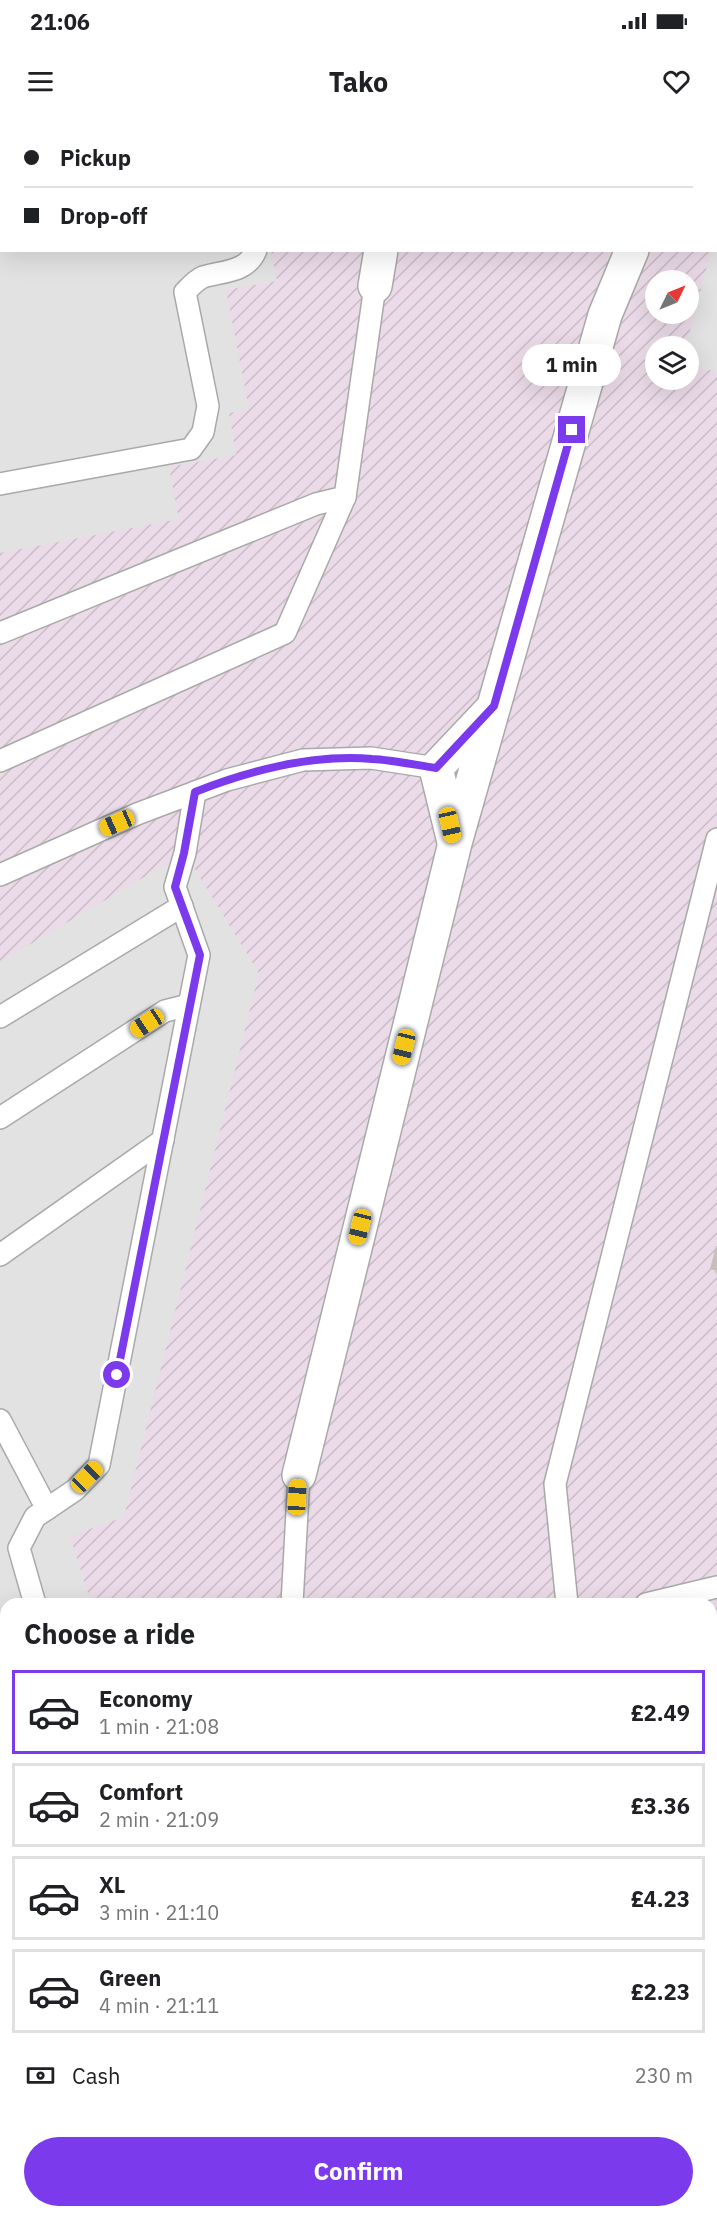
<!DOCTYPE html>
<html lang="en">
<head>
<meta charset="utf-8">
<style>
  :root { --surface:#fff; --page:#f6f6f6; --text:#202124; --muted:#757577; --line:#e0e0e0; --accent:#7c3aed }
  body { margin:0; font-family:"IBM Plex Sans",sans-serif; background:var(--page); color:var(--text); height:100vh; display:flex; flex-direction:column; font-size:22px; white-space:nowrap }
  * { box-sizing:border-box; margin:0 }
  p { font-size:20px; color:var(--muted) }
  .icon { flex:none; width:33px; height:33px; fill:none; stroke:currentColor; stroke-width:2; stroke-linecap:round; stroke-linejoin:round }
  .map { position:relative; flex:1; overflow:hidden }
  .panel { position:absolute; left:0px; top:1478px; width:717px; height:620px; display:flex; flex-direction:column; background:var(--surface); border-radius:18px 18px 0 0; box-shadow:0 6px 24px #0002 }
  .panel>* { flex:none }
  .top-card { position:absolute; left:0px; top:0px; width:717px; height:132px; box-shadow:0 6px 24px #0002; display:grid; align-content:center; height:132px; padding:0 24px; background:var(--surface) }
  .needle { width:39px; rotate:47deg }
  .controls { position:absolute; left:645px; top:150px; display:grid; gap:12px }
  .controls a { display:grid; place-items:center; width:54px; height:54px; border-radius:50%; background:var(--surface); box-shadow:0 6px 24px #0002; font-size:30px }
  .end { position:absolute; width:27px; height:27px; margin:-14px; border:8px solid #7c3aed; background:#fff; box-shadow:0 0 0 3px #fff }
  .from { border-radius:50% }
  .bubble { position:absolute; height:42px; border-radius:21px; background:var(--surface); box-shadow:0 6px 24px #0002; font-size:20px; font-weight:800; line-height:42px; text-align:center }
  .car { position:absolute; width:18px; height:36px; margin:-18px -9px; border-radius:8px; box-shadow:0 0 4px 2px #0007; background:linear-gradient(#f5c518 24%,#345 0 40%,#f5c518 0 76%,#345 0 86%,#f5c518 0) }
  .top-card b { display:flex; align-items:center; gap:21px; height:57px; font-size:22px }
  .top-card b+b { border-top:2px solid var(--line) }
  .top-card i { width:15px; height:15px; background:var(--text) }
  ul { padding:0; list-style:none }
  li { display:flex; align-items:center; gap:18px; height:84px; margin:0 12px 9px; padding:0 12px; border:3px solid var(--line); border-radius:0px }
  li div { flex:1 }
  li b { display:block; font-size:22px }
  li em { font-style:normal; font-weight:800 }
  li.on { border-color:var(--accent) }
  li>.icon { width:54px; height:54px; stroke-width:1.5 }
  h2 { padding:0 24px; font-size:27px; line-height:72px }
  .pay { display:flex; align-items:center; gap:15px; height:66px; padding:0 24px; font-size:22px }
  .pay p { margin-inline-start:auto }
  .cta { display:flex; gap:12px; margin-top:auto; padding:12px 24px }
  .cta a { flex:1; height:69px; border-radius:36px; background:var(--accent); color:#fff; font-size:24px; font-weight:800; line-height:69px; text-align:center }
  .status { display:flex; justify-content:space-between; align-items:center; height:42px; padding:0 30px; background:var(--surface); direction:ltr }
  .status svg { height:16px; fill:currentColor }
  header { display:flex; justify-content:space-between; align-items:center; height:78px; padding:0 24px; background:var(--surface); font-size:27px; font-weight:800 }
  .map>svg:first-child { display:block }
  .industrial { fill:url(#industrial-furrows); fill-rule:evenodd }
  .construction { fill:url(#construction-furrows) }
  .forest { fill:url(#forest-firs) }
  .parking { fill:#e2e2e2 }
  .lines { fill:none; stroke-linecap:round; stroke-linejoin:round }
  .stream { stroke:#aad3df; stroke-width:10 }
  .building { fill:#c7bfb8; filter:url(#shadow) }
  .lane-casing { stroke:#a9a9a9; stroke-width:24 }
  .street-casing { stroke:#a9a9a9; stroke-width:36 }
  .lane { stroke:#fff; stroke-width:21 }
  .street { stroke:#fff; stroke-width:33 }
  .rail { stroke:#707070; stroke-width:4.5; stroke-dasharray:12 12; stroke-linecap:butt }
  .route { stroke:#7c3aed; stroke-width:8 }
</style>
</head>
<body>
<div class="status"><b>21:06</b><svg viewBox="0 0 49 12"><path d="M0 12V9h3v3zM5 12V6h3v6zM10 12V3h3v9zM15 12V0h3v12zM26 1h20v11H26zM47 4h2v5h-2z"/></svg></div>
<header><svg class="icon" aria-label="menu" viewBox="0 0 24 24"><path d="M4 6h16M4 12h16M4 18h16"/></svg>Tako<svg class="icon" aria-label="heart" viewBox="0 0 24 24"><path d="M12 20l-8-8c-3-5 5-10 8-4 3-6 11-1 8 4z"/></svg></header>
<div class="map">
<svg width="717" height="2096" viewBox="0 0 717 2096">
  <defs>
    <pattern id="industrial-furrows" width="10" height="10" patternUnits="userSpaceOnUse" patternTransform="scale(1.5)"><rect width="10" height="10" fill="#ebdbe8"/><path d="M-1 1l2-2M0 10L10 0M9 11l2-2" fill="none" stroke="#c9bcc7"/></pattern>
    <pattern id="construction-furrows" width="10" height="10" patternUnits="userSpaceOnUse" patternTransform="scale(1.5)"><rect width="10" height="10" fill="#c7c7b4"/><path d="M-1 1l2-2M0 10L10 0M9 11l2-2" fill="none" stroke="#abab9a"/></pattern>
    <pattern id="forest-firs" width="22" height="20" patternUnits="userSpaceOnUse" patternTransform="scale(1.5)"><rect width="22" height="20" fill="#add19e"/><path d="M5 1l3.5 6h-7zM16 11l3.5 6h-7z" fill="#95b388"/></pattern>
    <filter id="shadow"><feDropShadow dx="6" dy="4" stdDeviation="1.5" flood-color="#0004"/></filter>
  </defs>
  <rect width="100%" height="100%" fill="#f2efe9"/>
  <path class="industrial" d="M0 0H717V1536L711 1538V1484H6V1758L0 1760ZM2 2H716V130H2ZM656 160H688V194H656ZM656 226H688V260H656Z"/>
  <path class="construction" d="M717 1846V2096H0V2088L6 2086V2091H711V1848Z"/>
  <g class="forest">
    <path d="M717 1572V1712L711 1714V1573Z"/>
    <path d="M6 1798V1956L0 1958V1800Z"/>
  </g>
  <g class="parking">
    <path d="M0 0H258L2 2V130L271 131 277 161 226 170 249 289 229 293 236 335 169 347 179 399 0 433Z"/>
    <path d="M717 106V252L689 244 688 226H686L711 131 716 130Z"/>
    <path d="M185 733 259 853 124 1397 70 1416 91 1483 6 1484V1649L0 1651V842Z"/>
  </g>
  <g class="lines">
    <g class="stream">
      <path d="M711 1898 717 1895"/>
      <path d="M131 2096 146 2091"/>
    </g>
  </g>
  <path class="building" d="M716 1126H717V1151L710 1149Z"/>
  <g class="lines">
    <defs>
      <g id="lane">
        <path d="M237 0V2"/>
        <path d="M0 364 191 329 203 312 208 286 185 172C190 167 196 160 203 157 222 151 247 153 256 130"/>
        <path d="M0 513 316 384 345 377 375 166"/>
        <path d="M0 641 285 513 345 377"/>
        <path d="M0 755 137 694 227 660 303 640 371 638 436 648"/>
        <path d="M0 897 182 786"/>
        <path d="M0 998 165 891 189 885"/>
        <path d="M0 1135 163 1020"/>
        <path d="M0 1300 47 1389"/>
        <path d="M35 1484 19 1428 35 1397 75 1370 99 1345 199 835 175 767 185 733 195 672"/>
        <path d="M292 1484 299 1355"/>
        <path d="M567 1484 555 1364 717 719"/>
        <path d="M646 1484 717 1467"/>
      </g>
      <g id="street">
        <path d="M402 2V0"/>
        <path d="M687 2V0"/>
        <path d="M375 166 381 130"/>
        <path d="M454 722 436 648 489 592"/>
        <path d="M299 1355 455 723 605 195 632 130"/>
      </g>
    </defs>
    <use href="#lane" class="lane-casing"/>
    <use href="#street" class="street-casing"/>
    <use href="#lane" class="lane"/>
    <use href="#street" class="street"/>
    <g class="rail">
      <path d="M711 1754 717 1752"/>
      <path d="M711 1774 717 1772"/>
      <path d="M0 2001 6 1999"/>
      <path d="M0 2017 6 2015"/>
    </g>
  </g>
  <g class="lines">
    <path class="route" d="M117 1255 200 835 175 767 184 733 195 672C251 650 312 634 372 639 393 640 415 645 436 648L494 586 572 310"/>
  </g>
</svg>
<div class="controls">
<a><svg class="needle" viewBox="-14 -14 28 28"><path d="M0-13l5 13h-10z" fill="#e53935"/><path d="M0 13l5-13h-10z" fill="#757577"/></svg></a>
<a><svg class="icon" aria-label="layers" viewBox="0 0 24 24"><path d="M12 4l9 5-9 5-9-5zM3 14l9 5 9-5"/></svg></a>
</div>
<i class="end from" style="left:117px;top:1255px"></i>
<i class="end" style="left:572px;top:310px"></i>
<div class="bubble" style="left:522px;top:224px;width:99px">1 min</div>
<i class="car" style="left:117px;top:703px;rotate:246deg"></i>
<i class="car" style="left:450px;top:705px;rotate:167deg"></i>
<i class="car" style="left:147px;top:903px;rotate:237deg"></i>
<i class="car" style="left:404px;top:927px;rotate:194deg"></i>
<i class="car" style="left:360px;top:1107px;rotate:194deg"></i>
<i class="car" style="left:87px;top:1357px;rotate:45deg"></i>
<i class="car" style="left:297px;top:1377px;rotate:3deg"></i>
<div class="top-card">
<b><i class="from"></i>Pickup</b>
<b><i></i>Drop-off</b>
</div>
<section class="panel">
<h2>Choose a ride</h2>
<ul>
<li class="on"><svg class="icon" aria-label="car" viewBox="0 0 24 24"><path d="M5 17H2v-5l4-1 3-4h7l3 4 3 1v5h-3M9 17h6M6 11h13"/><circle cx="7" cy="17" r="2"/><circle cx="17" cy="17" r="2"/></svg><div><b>Economy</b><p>1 min · 21:08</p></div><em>£2.49</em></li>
<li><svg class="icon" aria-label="car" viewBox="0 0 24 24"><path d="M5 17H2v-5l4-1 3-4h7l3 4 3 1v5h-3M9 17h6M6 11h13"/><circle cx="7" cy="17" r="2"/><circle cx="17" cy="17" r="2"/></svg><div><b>Comfort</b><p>2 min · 21:09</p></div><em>£3.36</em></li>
<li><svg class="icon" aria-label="car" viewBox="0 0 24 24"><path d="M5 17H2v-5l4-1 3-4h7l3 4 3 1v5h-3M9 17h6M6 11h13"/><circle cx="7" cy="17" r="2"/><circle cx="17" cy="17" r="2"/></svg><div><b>XL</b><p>3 min · 21:10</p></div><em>£4.23</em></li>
<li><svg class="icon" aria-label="car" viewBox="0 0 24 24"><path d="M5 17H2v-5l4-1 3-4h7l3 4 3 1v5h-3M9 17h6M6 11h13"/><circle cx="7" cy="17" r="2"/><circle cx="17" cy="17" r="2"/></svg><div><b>Green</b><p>4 min · 21:11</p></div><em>£2.23</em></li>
</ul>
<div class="pay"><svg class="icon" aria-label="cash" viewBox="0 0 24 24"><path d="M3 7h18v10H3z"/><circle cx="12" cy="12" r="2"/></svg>Cash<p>230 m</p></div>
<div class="cta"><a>Confirm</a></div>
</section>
</div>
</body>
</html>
